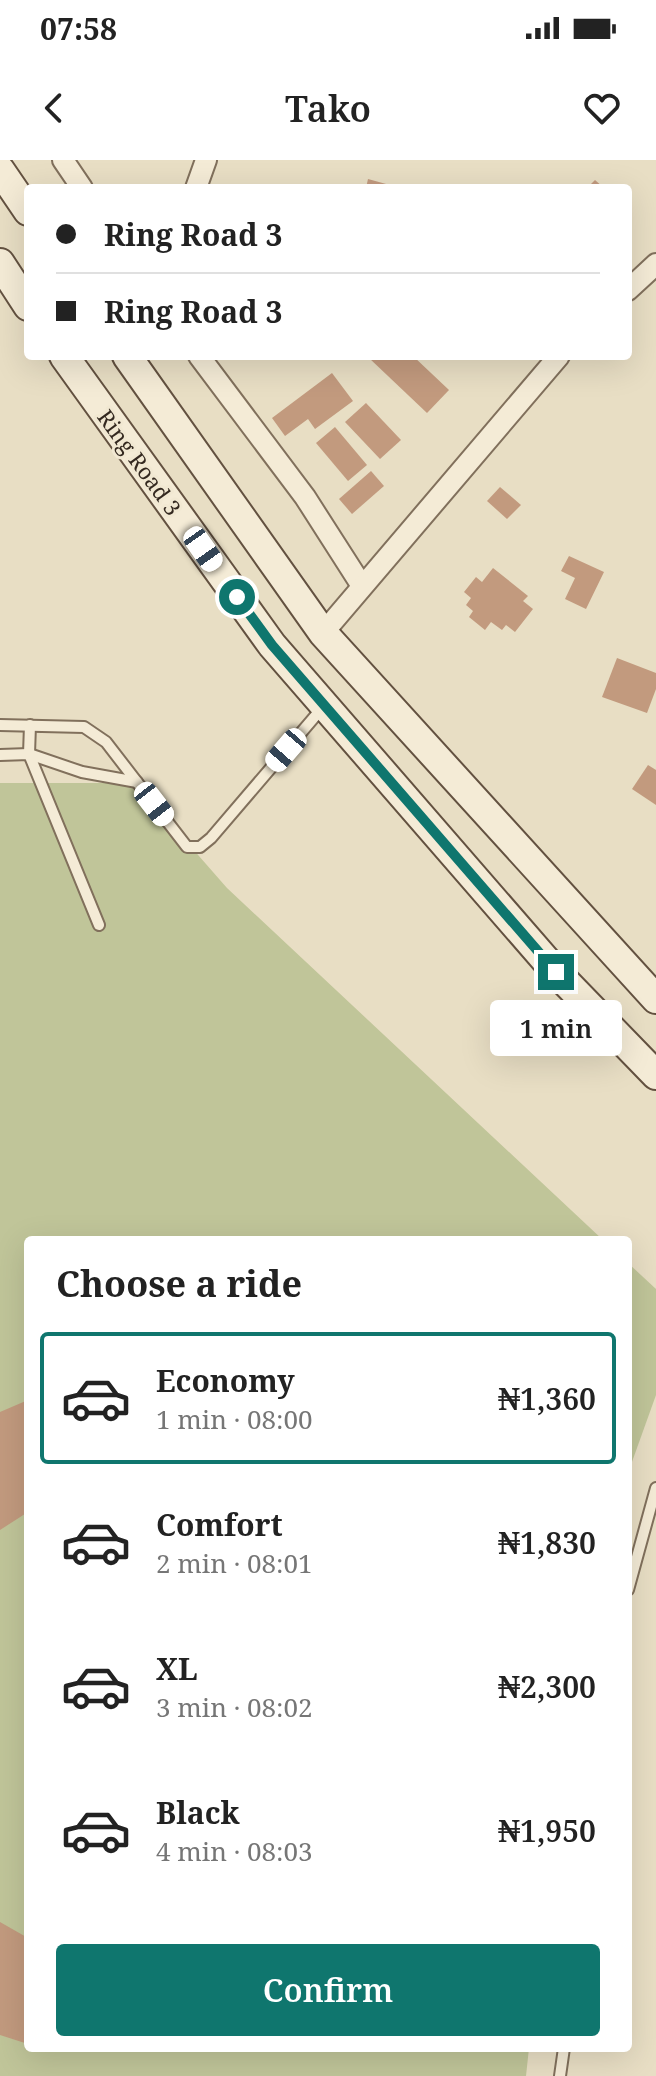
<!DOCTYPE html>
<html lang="en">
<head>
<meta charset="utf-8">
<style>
  :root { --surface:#fff; --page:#f2f2f2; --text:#222; --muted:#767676; --line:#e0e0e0; --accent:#0f766e }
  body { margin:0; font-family:"Noto Serif",serif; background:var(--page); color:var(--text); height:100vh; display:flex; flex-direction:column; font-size:30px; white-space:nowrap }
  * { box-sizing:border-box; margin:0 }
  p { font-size:26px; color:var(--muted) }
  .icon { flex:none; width:44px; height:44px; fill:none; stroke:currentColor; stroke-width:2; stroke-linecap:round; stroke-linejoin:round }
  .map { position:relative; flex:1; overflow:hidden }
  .details { position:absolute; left:24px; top:1076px; width:608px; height:816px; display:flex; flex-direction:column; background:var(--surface); border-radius:8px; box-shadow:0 8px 32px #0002 }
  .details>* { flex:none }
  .guide { position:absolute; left:24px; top:24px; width:608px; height:176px; border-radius:8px; box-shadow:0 8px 32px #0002; display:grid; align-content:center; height:176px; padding:0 32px; background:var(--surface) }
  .end { position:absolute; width:36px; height:36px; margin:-18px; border:10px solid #0f766e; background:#fff; box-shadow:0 0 0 4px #fff }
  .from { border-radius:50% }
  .bubble { position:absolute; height:56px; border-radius:8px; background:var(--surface); box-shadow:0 8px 32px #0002; font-size:26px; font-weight:600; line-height:56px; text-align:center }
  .car { position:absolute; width:24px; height:48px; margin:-24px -12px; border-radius:10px; box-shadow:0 0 6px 2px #0007; background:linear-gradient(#fff 24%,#345 0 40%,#fff 0 76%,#345 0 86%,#fff 0) }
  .guide b { display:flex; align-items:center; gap:28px; height:76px; font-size:30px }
  .guide b+b { border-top:2px solid var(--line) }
  .guide i { width:20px; height:20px; background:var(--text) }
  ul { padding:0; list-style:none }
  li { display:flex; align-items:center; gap:24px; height:132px; margin:0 16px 12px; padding:0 16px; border:4px solid transparent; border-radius:8px }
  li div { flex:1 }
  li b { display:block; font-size:30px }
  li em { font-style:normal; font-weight:600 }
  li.current { border-color:var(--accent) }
  li>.icon { width:72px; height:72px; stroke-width:1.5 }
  h2 { padding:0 32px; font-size:36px; line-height:96px }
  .cta { display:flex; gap:16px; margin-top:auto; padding:16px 32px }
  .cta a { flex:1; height:92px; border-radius:8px; background:var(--accent); color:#fff; font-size:32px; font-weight:600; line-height:92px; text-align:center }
  .status { display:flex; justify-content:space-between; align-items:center; height:56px; padding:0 40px; background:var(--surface); direction:ltr }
  .status svg { height:22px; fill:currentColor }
  header { display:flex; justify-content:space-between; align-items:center; height:104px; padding:0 32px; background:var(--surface); font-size:36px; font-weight:600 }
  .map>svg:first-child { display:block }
  .green { fill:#c0c599 }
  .building { fill:#c29a7e }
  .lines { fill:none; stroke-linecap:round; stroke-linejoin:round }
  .service-casing { stroke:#81705c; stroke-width:14 }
  .minor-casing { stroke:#81705c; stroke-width:24 }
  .secondary-casing { stroke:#635140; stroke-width:32 }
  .service { stroke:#f4ebd6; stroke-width:10 }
  .minor { stroke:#f4ebd6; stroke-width:20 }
  .secondary { stroke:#f4ebd6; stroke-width:28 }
  .route { stroke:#0f766e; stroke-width:10 }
  .labels { text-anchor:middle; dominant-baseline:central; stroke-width:6; stroke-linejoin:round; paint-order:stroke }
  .street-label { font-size:22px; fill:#33281f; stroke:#f1e8d2 }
</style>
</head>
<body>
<div class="status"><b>07:58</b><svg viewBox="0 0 49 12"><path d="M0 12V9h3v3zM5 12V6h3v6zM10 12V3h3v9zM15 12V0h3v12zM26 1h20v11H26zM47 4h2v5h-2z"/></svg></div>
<header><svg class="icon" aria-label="back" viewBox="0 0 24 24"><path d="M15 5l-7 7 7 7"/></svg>Tako<svg class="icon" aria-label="heart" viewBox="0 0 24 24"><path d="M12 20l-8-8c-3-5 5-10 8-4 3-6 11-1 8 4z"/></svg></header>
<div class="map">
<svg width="656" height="1916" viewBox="0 0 656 1916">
  <rect width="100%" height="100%" fill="#e8dec4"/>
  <g class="green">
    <path d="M0 623H135L227 728 603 1080H28V1888H529L526 1916H0Z"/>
    <path d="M628 1103 656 1129V1235L628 1313Z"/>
  </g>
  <g class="building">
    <path d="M368 19 397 27V28H366Z"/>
    <path d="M595 20 604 28H587Z"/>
    <path d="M372 196H413L449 230 427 253 369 198Z"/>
    <path d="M332 213 353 241 315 269 308 259 285 276 272 258Z"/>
    <path d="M366 243 401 280 380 299 345 262Z"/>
    <path d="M335 267 367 305 348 321 316 283Z"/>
    <path d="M371 311 384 326 352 354 339 339Z"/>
    <path d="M500 327 521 345 507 359 487 341Z"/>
    <path d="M569 396 604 412 586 449 565 439 575 418 561 411Z"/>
    <path d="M493 408 528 436 523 441 533 449 515 472 506 465 502 470 491 462 485 470 469 457 473 451 466 445 471 438 464 432 476 417 482 422Z"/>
    <path d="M617 498 656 513V529L647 553 602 537Z"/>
    <path d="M648 605 656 610V645L632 629Z"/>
    <path d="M28 1240V1352L0 1370V1252Z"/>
    <path d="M0 1762 28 1778V1884L0 1875Z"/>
  </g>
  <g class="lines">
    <defs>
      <g id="service">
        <path d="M0 565 84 567 106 582 187 687H200L211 678 323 547"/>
        <path d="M30 565 29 594 99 765"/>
        <path d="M0 595 29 594 82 612 137 622"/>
        <path d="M628 1430 656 1328"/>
        <path d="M560 1916 564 1888"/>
      </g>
      <g id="minor">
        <path d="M63 0 82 28"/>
        <path d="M196 28 206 0"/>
        <path d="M628 130 656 104"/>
        <path d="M199 196 305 337 362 426"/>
        <path d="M323 473 559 196"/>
      </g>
      <g id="secondary">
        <path d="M0 10 28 51"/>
        <path d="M0 103 28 146"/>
        <path d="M64 196 272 485 556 812 656 915"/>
        <path d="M127 196 323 473 656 839"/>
      </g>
    </defs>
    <use href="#service" class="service-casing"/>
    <use href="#minor" class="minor-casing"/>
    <use href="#secondary" class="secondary-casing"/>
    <use href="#service" class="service"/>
    <use href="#minor" class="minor"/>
    <use href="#secondary" class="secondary"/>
  </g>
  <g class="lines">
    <path class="route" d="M237 437 272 485 556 812"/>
  </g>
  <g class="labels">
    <g class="street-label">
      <text transform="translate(140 302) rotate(54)">Ring Road 3</text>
    </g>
  </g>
</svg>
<i class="end from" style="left:237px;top:437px"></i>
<i class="end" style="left:556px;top:812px"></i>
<div class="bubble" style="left:490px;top:840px;width:132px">1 min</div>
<i class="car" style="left:203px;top:389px;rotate:145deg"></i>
<i class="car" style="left:286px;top:590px;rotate:221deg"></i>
<i class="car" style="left:154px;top:644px;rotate:142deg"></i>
<div class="guide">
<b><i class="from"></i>Ring Road 3</b>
<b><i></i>Ring Road 3</b>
</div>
<section class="details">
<h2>Choose a ride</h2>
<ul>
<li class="current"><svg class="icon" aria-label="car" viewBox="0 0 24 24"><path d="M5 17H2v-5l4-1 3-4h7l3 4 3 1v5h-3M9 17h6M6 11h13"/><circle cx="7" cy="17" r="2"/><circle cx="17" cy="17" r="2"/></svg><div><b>Economy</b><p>1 min · 08:00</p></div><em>₦1,360</em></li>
<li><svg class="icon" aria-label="car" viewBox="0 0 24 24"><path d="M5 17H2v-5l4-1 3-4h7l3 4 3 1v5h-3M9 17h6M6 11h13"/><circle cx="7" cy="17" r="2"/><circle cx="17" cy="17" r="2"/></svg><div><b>Comfort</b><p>2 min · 08:01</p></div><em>₦1,830</em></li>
<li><svg class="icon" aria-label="car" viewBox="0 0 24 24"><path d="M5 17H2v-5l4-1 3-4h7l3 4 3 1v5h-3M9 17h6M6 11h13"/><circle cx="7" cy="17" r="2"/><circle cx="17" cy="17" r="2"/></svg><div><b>XL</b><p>3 min · 08:02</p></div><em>₦2,300</em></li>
<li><svg class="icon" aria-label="car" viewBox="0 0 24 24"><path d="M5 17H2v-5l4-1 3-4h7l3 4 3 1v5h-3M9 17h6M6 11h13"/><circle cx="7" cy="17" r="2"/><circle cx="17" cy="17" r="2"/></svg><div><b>Black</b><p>4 min · 08:03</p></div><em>₦1,950</em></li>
</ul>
<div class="cta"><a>Confirm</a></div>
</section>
</div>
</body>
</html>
